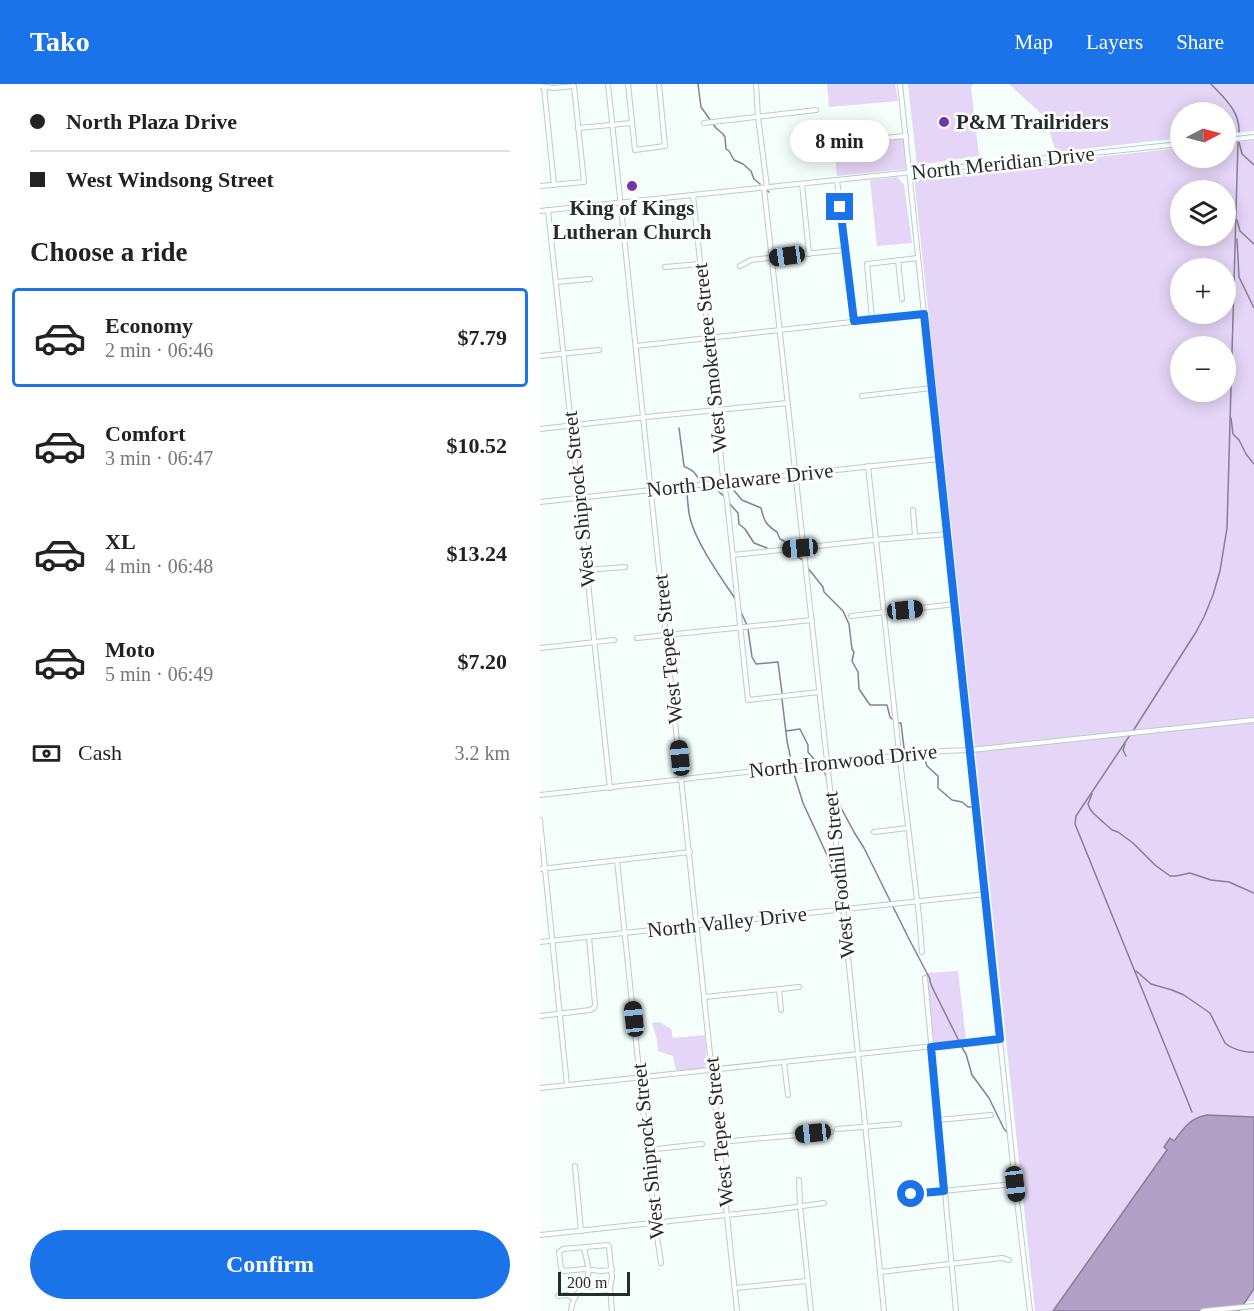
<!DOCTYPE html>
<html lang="en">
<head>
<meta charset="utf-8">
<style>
  :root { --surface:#fff; --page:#f2f2f2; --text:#222; --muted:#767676; --line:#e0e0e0; --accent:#1a73e8 }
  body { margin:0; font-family:"Times New Roman",serif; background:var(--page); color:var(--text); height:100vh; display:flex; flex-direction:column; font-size:22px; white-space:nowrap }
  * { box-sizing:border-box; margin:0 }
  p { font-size:20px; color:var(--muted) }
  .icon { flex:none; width:33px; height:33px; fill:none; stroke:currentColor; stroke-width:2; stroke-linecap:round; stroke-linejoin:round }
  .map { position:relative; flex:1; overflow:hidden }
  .details { display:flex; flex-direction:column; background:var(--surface); width:540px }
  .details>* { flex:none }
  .hud { display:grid; align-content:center; height:132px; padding:0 30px; background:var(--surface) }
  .needle { width:39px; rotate:84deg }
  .tools { position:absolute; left:630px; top:18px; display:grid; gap:12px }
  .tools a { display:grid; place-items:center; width:66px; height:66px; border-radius:50%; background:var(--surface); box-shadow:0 3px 15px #0003; font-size:30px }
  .scale { position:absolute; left:18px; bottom:15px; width:72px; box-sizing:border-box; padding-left:6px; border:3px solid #232d29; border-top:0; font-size:16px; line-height:21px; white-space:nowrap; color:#232d29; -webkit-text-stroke:4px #fff; paint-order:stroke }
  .end { position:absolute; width:27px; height:27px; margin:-14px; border:8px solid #1a73e8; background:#fff; box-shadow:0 0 0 3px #fff }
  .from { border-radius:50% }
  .bubble { position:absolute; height:42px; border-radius:21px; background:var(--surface); box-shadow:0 3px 15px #0003; font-size:20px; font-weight:700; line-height:42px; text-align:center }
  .car { position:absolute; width:18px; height:36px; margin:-18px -9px; border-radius:8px; box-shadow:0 0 4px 2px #0007; background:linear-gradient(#222 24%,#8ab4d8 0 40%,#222 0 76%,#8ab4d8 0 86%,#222 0) }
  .hud b { display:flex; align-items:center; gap:21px; height:57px; font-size:22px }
  .hud b+b { border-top:2px solid var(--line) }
  .hud i { width:15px; height:15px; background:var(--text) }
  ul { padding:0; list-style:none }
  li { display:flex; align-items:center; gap:18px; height:99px; margin:0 12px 9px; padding:0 18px; border:3px solid transparent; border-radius:6px }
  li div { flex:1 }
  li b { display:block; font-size:22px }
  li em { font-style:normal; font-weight:700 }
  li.on { border-color:var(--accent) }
  li>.icon { width:54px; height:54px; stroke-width:1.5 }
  h2 { padding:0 30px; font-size:27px; line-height:72px }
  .pay { display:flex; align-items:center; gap:15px; height:66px; padding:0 30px; font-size:22px }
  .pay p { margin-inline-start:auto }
  .cta { display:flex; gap:12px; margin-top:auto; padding:12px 30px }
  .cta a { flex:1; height:69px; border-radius:36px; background:var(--accent); color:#fff; font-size:24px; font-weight:700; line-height:69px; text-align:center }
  header { display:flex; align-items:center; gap:36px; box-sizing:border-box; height:84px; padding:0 30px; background:var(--accent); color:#fff }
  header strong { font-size:28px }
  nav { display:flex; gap:33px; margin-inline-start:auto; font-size:21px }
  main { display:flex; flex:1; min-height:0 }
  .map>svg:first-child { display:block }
  .green { fill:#e5d5f7; fill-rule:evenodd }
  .water { fill:#b2a0c7; stroke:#877e98; stroke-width:1.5 }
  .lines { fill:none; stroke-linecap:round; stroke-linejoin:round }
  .stream { stroke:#877e98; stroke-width:1.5 }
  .minor-casing { stroke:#b6cfc6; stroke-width:6 }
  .minor { stroke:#fff; stroke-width:4 }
  .route { stroke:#1a73e8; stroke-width:8 }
  .poi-dot { fill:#7535a9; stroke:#fff; stroke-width:2 }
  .labels { text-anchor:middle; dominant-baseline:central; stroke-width:5; stroke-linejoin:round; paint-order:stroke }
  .poi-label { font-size:21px; font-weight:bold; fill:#232d29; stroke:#fff; text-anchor:start }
  .street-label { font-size:21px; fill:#232d29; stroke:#fff }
</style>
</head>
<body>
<header>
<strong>Tako</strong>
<nav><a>Map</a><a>Layers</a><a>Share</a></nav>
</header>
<main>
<section class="details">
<div class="hud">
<b><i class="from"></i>North Plaza Drive</b>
<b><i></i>West Windsong Street</b>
</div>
<h2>Choose a ride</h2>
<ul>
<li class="on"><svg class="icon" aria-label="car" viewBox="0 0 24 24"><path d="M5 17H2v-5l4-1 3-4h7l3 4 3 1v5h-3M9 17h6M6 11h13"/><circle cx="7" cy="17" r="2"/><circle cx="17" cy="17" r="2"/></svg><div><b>Economy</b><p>2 min · 06:46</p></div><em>$7.79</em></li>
<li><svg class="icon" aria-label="car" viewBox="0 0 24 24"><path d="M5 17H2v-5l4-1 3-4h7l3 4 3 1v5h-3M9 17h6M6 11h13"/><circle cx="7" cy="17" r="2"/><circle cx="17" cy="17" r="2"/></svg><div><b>Comfort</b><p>3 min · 06:47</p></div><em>$10.52</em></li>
<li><svg class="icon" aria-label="car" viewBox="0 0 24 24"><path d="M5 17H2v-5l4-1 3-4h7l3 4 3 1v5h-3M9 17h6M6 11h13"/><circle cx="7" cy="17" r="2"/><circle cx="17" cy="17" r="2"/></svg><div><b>XL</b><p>4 min · 06:48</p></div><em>$13.24</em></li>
<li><svg class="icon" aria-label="car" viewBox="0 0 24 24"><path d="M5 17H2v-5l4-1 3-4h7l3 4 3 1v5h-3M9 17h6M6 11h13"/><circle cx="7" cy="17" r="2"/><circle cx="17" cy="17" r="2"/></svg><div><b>Moto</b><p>5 min · 06:49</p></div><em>$7.20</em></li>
</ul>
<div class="pay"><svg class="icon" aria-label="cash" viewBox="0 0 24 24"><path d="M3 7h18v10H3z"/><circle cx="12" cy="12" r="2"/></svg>Cash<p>3.2 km</p></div>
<div class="cta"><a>Confirm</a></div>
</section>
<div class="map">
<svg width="714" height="1227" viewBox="0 0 714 1227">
  <rect width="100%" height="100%" fill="#f4fefa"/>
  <g class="green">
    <path d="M287 0H355L358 17 289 23Z"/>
    <path d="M368 0H433L431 4 439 72 377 81Z"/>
    <path d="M469 0H714V47L686 50V28H640V54L516 68 505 33Z"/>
    <path d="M363 52 366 85 297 92 294 60Z"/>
    <path d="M714 56V1217L617 1227H495L374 93 640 64V74H686V59ZM640 106H686V152H640ZM640 184H686V230H640ZM640 262H686V308H640Z"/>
    <path d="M357 93 364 101 372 159 337 162 330 96Z"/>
    <path d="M418 887 426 956 393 959 386 889Z"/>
    <path d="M119 938 131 945 133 954 165 951 167 977 164 985 136 986 133 972 118 967 117 955 112 939Z"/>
  </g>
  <path class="water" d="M667 1031 714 1033V1205L699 1227H513L627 1066 624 1063 630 1054 634 1057C644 1044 650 1034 667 1031Z"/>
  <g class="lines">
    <g class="stream">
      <path d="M158 0 161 23 176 44 183 50 185 53 186 65 189 67 194 76 203 80 211 87 214 95 220 100"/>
      <path d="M671 0C684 14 700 27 699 48"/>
      <path d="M699 58 702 70 714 81"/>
      <path d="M227 107 229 108"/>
      <path d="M697 136 700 147 714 160"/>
      <path d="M697 155 699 193 714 224"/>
      <path d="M691 334 693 350 699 356 706 370 714 380"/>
      <path d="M139 344 144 382C146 384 148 384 151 386 157 389 157 396 165 399"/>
      <path d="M173 402C177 403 178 409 184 412"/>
      <path d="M191 403 202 416 221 424C224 437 226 441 237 448L240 455 244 457 247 464"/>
      <path d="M140 406 146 408 147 410C148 418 148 426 150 434 156 459 182 495 196 516"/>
      <path d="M188 418 198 429 199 440 205 445 214 459 227 464"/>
      <path d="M249 468 263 476"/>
      <path d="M267 483 283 503 284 508 303 527 309 540 312 565 314 568 312 577 318 588 319 605 330 621H347L350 633 352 635"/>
      <path d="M200 526 207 541"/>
      <path d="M208 545 212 573 216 580 238 578 242 609"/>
      <path d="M242 615 247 657 254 690 263 719 287 771 295 796"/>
      <path d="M359 639H361L364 664 365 666 377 665 380 667"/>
      <path d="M246 647 260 645 268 661V668L284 687 287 694"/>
      <path d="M593 647 656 548 664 533 673 511 680 487 687 444 698 58"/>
      <path d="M590 651 536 732 535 740 652 1028"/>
      <path d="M585 660 583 666 586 672"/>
      <path d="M384 673 387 682 398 692V704L412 716 422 718 428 723H431"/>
      <path d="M292 707 314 748 324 764 368 853 390 895V898L394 907 419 957"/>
      <path d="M552 710 548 720 550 725 553 729 572 746 578 748 593 759 615 781 630 792H636L650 789 671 796 689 798 714 809"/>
      <path d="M296 799 300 822"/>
      <path d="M596 887 611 900 632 906 644 911 670 929 685 959C692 965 705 969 714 968"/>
      <path d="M421 962 426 970 432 991 449 1014 464 1045 467 1048"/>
    </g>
    <defs>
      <g id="minor">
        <path d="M68 0 197 1227"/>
        <path d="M88 0 95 66 125 62 119 0"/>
        <path d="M216 0 218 33 227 103"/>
        <path d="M360 0 475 1100 490 1227"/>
        <path d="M0 2 13 4 34 2 44 98 0 102"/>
        <path d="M4 3 14 101"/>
        <path d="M164 39 276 26"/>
        <path d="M38 44 92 39"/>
        <path d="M686 56 714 53"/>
        <path d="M310 57 366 52"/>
        <path d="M297 96 314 237"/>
        <path d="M262 100 269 170"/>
        <path d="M224 104 303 823 344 1227"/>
        <path d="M153 111 183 394 187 417 208 616 279 608"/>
        <path d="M8 126 70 704"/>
        <path d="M0 127 640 60"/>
        <path d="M263 170 305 166"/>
        <path d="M358 176 362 215"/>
        <path d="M200 182 211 176 247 172"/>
        <path d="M125 183 160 180"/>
        <path d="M16 198 50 195"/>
        <path d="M332 235 327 180 378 174"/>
        <path d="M96 262 384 230"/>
        <path d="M0 272 59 266"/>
        <path d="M322 312 392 304"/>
        <path d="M0 345 106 333 248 319"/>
        <path d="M328 382 359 668 379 832 382 868"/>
        <path d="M0 418 399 375"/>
        <path d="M373 426 375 452"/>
        <path d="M193 471 333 456 408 450"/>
        <path d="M46 486 85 483"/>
        <path d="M311 532 415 520"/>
        <path d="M97 554 272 536"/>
        <path d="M0 564 74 556"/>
        <path d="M0 711 287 679 403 667 431 666 714 636"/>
        <path d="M0 736 27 1001"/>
        <path d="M334 748 368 744"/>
        <path d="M77 776 115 1139 121 1179"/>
        <path d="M0 785 150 768"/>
        <path d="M0 858 446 810"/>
        <path d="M385 894 416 1227"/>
        <path d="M239 905 241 926"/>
        <path d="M165 913 259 903"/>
        <path d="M0 932 50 926 54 924 55 920 49 853"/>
        <path d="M244 979 248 1011"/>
        <path d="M0 1004 460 955"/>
        <path d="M398 1036 451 1031"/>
        <path d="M297 1045 359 1040"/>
        <path d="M180 1058 291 1048"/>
        <path d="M107 1066 162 1060"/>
        <path d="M35 1082 41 1147"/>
        <path d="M259 1096 260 1122 271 1227"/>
        <path d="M371 1110 475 1100"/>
        <path d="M0 1151 234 1126 284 1119"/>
        <path d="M72 1186 60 1187 45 1185 24 1187 21 1184 19 1168 23 1165 68 1161 69 1163 72 1194 70 1203 72 1227"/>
        <path d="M340 1188 462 1174 469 1176"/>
        <path d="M195 1204 267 1197"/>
        <path d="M41 1205 45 1208 70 1206"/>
        <path d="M18 1212 27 1211 34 1214"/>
        <path d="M31 1227C32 1209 45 1206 48 1192 50 1183 45 1172 44 1163"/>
        <path d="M663 1227 714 1222"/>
      </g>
    </defs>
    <use href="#minor" class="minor-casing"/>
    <use href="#minor" class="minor"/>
  </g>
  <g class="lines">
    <path class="route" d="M300 123 314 237 384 230 460 955 391 963 404 1107 371 1110"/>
  </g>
  <g class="poi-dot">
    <circle cx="404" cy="38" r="6"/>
    <circle cx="92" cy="102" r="6"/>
  </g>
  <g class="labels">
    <g class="poi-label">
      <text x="416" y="38">P&amp;M Trailriders</text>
      <text x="92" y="124" text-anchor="middle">King of Kings<tspan x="92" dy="24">Lutheran Church</tspan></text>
    </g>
    <g class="street-label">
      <text transform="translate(463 79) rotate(-6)">North Meridian Drive</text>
      <text transform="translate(170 274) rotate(-96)">West Smoketree Street</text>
      <text transform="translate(200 396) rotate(-6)">North Delaware Drive</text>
      <text transform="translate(39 415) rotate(-96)">West Shiprock Street</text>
      <text transform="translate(128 565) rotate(-96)">West Tepee Street</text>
      <text transform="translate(303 677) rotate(-6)">North Ironwood Drive</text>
      <text transform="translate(299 791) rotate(-96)">West Foothill Street</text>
      <text transform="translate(187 838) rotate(-6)">North Valley Drive</text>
      <text transform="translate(179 1048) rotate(-96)">West Tepee Street</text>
      <text transform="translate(108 1067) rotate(-96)">West Shiprock Street</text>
    </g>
  </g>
</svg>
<div class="tools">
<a><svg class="needle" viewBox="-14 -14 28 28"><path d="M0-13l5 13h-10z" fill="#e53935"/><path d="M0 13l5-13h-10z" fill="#767676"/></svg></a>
<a><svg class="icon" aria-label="layers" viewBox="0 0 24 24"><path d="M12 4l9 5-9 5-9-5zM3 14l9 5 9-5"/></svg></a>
<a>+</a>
<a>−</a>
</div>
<div class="scale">200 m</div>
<i class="end from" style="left:371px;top:1110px"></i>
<i class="end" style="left:300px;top:123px"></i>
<div class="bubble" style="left:250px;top:36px;width:99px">8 min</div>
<i class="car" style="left:247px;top:172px;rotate:262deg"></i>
<i class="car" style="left:260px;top:464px;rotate:265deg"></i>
<i class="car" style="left:365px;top:526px;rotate:84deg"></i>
<i class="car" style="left:140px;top:674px;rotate:354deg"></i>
<i class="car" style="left:94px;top:935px;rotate:354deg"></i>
<i class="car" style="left:273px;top:1049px;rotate:264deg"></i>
<i class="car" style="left:475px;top:1100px;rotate:173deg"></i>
</div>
</main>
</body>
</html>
